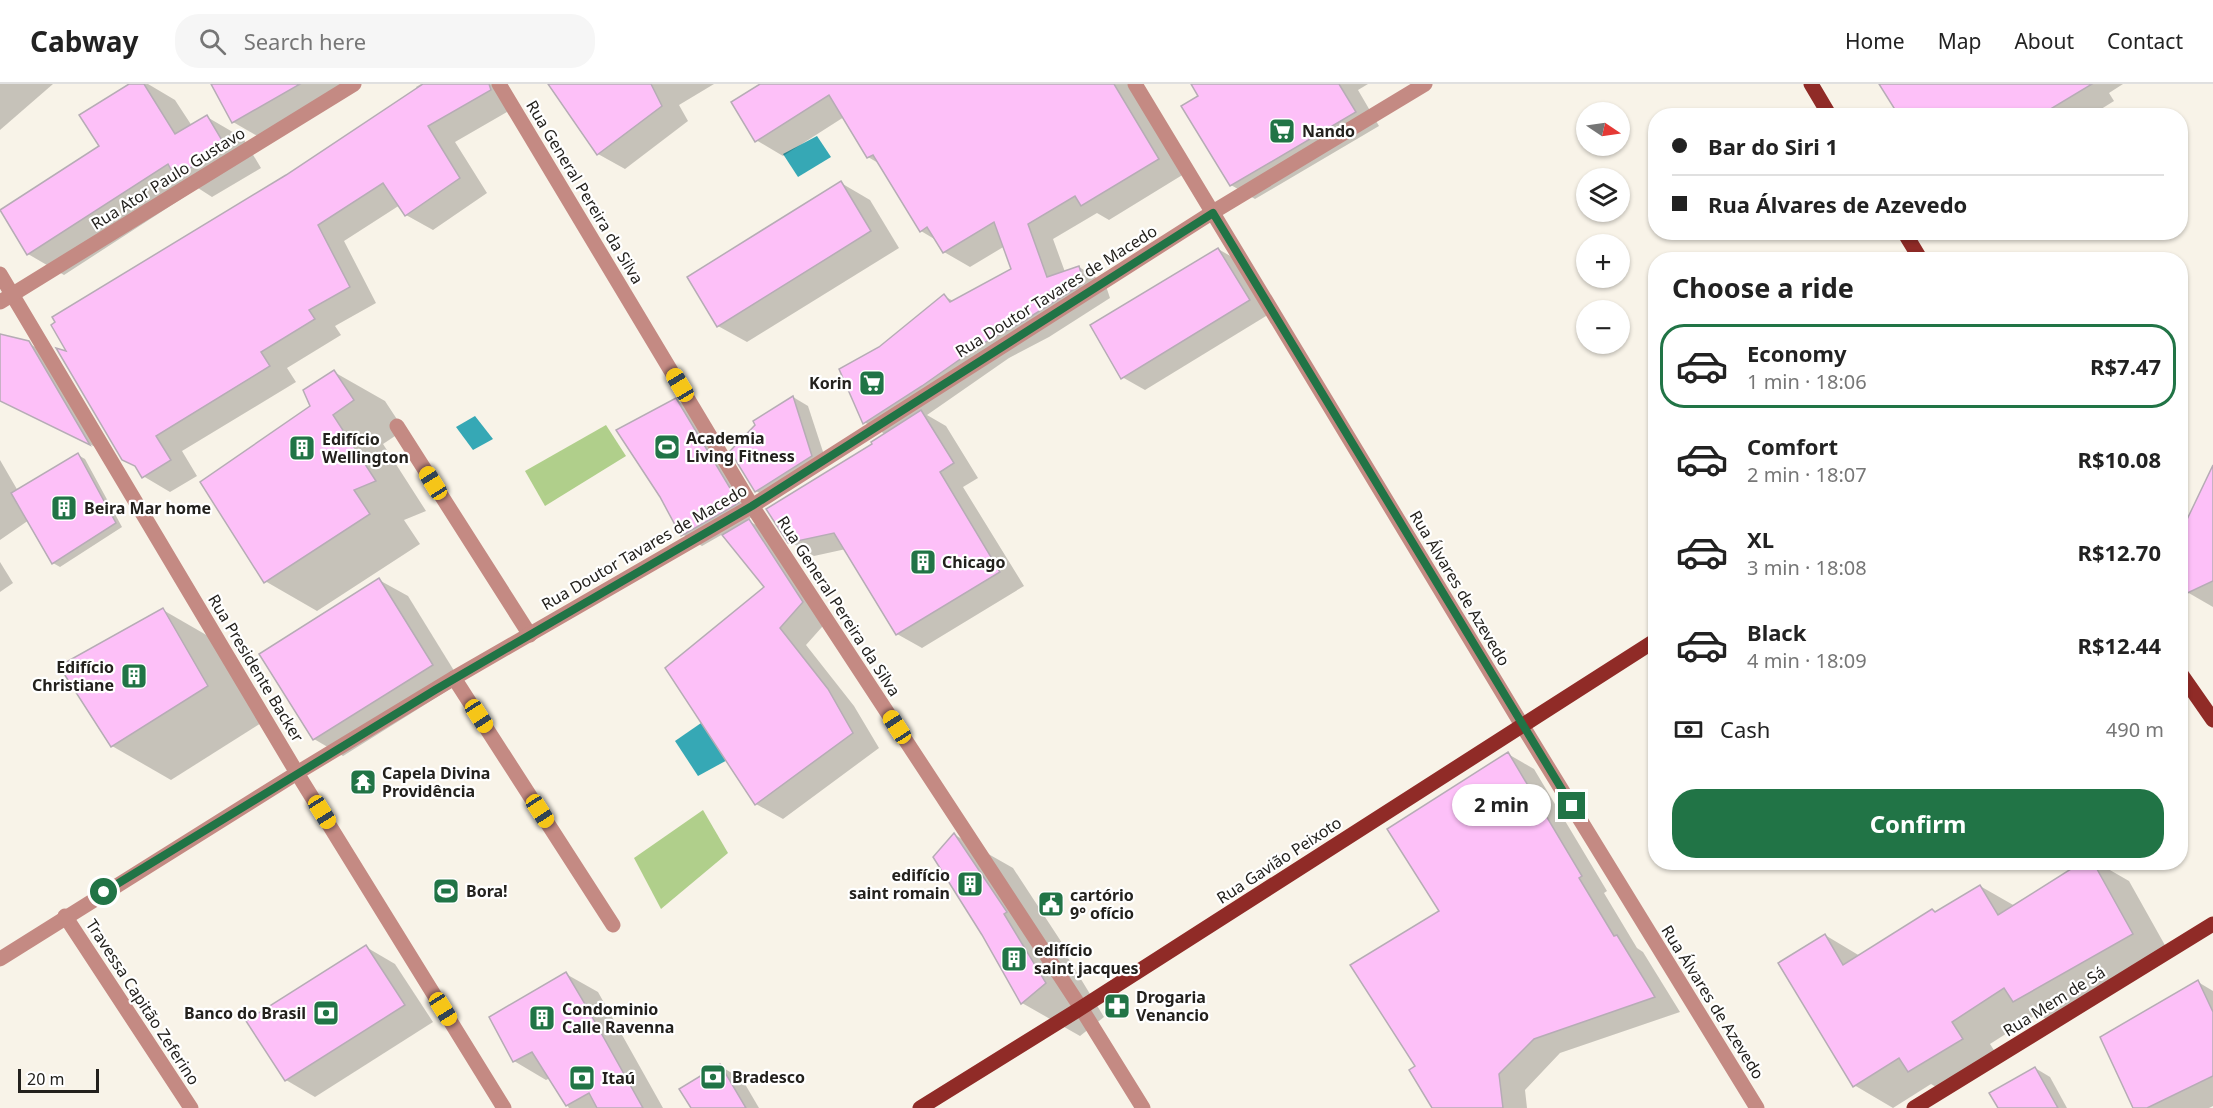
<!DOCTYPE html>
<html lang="en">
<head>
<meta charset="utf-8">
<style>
  :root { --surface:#fff; --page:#f6f6f6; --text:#222; --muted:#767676; --line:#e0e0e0; --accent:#217446 }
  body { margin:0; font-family:"Noto Sans",sans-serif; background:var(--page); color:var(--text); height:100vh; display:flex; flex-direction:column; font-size:22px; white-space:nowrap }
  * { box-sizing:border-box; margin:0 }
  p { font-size:20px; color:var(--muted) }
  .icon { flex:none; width:33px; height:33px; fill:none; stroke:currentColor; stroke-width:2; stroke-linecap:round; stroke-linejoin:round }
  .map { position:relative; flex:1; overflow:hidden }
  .drawer { position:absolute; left:1648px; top:168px; width:540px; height:618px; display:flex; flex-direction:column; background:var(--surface); border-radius:24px; box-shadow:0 2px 4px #0004 }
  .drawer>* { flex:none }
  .top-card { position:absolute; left:1648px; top:24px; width:540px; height:132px; border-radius:24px; box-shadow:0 2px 4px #0004; display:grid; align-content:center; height:132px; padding:0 24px; background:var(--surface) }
  .needle { width:39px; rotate:103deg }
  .buttons { position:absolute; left:1576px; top:18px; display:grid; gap:12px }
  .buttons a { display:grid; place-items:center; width:54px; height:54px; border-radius:50%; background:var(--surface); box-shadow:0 2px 4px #0004; font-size:30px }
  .scale { position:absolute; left:18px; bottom:15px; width:81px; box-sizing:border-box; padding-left:6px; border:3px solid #23211d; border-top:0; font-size:16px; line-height:21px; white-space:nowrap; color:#23211d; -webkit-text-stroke:4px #fff; paint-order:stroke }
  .end { position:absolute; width:27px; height:27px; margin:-14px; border:8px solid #217446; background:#fff; box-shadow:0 0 0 3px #fff }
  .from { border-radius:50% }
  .bubble { position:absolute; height:42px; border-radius:21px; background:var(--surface); box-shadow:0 2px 4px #0004; font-size:20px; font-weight:700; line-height:42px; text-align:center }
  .car { position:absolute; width:18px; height:36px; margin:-18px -9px; border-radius:8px; box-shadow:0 0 4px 2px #0007; background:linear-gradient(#f5c518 24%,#345 0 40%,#f5c518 0 76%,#345 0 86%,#f5c518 0) }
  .top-card b { display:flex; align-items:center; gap:21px; height:57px; font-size:22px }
  .top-card b+b { border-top:2px solid var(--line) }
  .top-card i { width:15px; height:15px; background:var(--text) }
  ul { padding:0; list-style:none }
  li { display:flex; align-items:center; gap:18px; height:84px; margin:0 12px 9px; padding:0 12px; border:3px solid transparent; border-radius:24px }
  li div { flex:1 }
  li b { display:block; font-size:22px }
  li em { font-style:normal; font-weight:700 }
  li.on { border-color:var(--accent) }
  li>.icon { width:54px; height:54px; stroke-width:1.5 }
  h2 { padding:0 24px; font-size:27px; line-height:72px }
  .pay { display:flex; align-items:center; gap:15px; height:66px; padding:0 24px; font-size:22px }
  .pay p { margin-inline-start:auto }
  .action { display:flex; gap:12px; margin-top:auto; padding:12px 24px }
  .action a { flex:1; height:69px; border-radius:24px; background:var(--accent); color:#fff; font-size:24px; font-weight:700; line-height:69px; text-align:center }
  header { display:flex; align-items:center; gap:36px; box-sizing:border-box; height:84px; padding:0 30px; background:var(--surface); border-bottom:2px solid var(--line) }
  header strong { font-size:28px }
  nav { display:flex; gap:33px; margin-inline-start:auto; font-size:21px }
  .search { width:420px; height:54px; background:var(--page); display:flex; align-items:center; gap:15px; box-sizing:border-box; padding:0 21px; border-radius:24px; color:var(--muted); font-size:22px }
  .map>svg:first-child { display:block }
  .green { fill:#b0cf8b }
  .water { fill:#36a8b5 }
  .shadow { fill:#0003 }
  .building { fill:#fdc0f8; stroke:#b6acb5; stroke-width:1.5 }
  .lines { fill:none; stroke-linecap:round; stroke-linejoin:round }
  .minor { stroke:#c48a83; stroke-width:15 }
  .major { stroke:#902b27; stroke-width:15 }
  .route { stroke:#217446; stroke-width:8 }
  .labels { text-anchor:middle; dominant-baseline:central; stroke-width:4.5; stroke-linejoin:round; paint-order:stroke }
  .poi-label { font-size:16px; font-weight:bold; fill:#23211d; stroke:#fff; text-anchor:start }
  .street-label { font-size:16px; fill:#23211d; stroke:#fff }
</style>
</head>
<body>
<header>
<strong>Cabway</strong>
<div class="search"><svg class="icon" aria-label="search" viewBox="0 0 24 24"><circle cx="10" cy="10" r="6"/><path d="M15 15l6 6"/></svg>Search here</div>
<nav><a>Home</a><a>Map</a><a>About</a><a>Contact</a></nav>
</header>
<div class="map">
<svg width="2213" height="1024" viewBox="0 0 2213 1024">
  <rect width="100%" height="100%" fill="#f8f3e8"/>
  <g class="green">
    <path d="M606 341 626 372 545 422 525 387Z"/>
    <path d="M703 726 728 769 661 825 634 774Z"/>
  </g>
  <g class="water">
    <path d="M817 52 831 73 798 93 783 70Z"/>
    <path d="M475 332 493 355 473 366 456 343Z"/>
    <path d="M704 637 731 674 698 692 675 657Z"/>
  </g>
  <g class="shadow">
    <path d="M0 0H53L0 46Z"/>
    <path d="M132 0H148L175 16 192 42 207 33 243 54 261 84 212 113 198 104 64 191 28 170 101 62Z"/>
    <path d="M224 0H353L259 53 233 38Z"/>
    <path d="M421 0H502L514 24 455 58 487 109 433 146 406 131 400 121 344 157 376 219 335 242 341 251 287 284 296 298 182 367 197 392 170 408 143 392 69 269 287 92 418 6 416 3Z"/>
    <path d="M550 0H714L679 21 688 37 625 85 598 70Z"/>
    <path d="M761 0H1130L1184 90 1109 136 1097 129 1053 155 1065 188 1079 183 1105 199 1110 214 1049 253 1009 274 927 331 946 342 978 394 963 403 1024 502 922 564 897 550 846 465 814 472 789 457 885 350 864 338 880 264 944 212 955 218 1013 186 1005 162 970 183 944 168 936 156 921 147 880 80 868 73 844 33 783 72 756 56Z"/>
    <path d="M1192 0H1368L1358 6 1379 42 1255 115 1231 101 1183 23 1200 12Z"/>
    <path d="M1881 0H2123L2109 9 2114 17 2090 32H1900Z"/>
    <path d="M841 99 870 116 899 164 747 258 718 242Z"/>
    <path d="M1218 165 1241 178 1271 229 1145 306 1122 293Z"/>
    <path d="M0 252 28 259 51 272 110 370 0 317Z"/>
    <path d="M334 288 385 317 404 346 383 360 426 427 404 436 420 460 317 527 265 497 312 323Z"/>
    <path d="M793 313 808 322 827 380 771 416 756 407 732 367Z"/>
    <path d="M676 316 695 327 757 430 747 436 776 452 830 534 806 561 854 622 879 664 783 735 756 720 766 503 723 450 702 462 682 450Z"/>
    <path d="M78 371 85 375 122 443 60 483 53 479 29 436 0 456V376L18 407Z"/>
    <path d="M2213 383V523L2187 508 2181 497V451Z"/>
    <path d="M0 478 13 499 0 508Z"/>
    <path d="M379 496 408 512 461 598 343 672 314 655Z"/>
    <path d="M163 526 222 560 266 636 171 696 112 662Z"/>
    <path d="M1508 670 1534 685 1607 807 1604 809 1637 864 1643 868 1680 928 1560 969 1525 1006 1527 1024H1434L1417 983 1441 828Z"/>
    <path d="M955 751 1013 784 1064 862 1062 864 1104 933 1080 952 1022 919Z"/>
    <path d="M2085 778H2096L2129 797 2171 872 2053 939 2037 930 1990 960 2001 977 1948 1010 1931 1000 1893 1024 1854 1001 1825 851 1860 872 1980 802 2015 822Z"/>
    <path d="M366 863 395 880 433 938 315 1013 286 996Z"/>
    <path d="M566 890 598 908 663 1024H569L550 994 546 996 514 977Z"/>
    <path d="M2198 898 2213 907V1022L2209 1024H2135Z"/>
    <path d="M720 982 742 995 759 1024H693Z"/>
    <path d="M2035 984 2050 993 2067 1024H2000Z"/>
  </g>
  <g class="building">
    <path d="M129 0H144L175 50 207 31 226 63 175 93 168 80 27 171 0 126 99 62 79 31Z"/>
    <path d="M211 0H300L232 39Z"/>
    <path d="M423 0H489L491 6 428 42 460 94 405 132 383 99 318 141 350 203 309 226 315 235 261 268 270 282 156 352 171 376 142 394 135 382 122 376 56 264 66 267 51 241 55 238 52 233 286 91Z"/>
    <path d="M548 0H651L662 22 597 71Z"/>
    <path d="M760 0H1114L1159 75 1081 122 1075 112 1028 140 1047 193 1079 182 1084 199 1022 238 982 260 922 302 863 340 839 285 879 263 944 210 950 218 1011 185 994 138 943 169 927 143 920 148 873 71 867 74 829 11 755 58 731 18Z"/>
    <path d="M1191 0H1339L1356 28 1230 102 1181 22 1198 12Z"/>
    <path d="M1879 0H2092L2039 32H1899Z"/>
    <path d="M841 97 871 147 717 243 687 193Z"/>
    <path d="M1218 164 1250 216 1121 295 1090 241Z"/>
    <path d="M0 250 29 257 90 361 0 317Z"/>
    <path d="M334 286 354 316 333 331 376 397 354 406 370 430 264 499 200 398 310 322 303 306Z"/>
    <path d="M793 312 812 372 755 408 730 367 755 341 753 337Z"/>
    <path d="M676 314 739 419 681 452 660 413 616 346Z"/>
    <path d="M921 326 954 379 940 388 1000 488 896 551 834 449 788 459 766 425 872 360 871 358Z"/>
    <path d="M78 369 116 439 52 480 11 409Z"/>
    <path d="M2213 381V497L2181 512V448Z"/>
    <path d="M749 435 803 518 780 544 828 605 853 649 755 721 665 584 764 503 722 451Z"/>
    <path d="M379 494 433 581 313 656 259 570Z"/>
    <path d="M163 524 208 602 111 663 59 582Z"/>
    <path d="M1508 668 1582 792 1579 794 1614 852 1617 851 1655 913 1534 955 1499 990 1503 1024H1432L1409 986 1415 982 1350 881 1439 827 1387 745Z"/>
    <path d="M954 749 1007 828 1004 830 1046 899 1021 920 982 851 933 773Z"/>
    <path d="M2082 778H2093L2133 850 2013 918 2004 904 1952 938 1963 955 1908 988 1899 974 1853 1003 1778 879 1825 850 1843 881 1932 825 1935 828 1980 801 1998 831Z"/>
    <path d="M366 861 405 921 285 997 246 937Z"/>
    <path d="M566 888 585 920 643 1024H597L589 1009 566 1022 532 968 513 978 489 933Z"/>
    <path d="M2198 896 2213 928V992L2147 1024H2133L2100 953Z"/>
    <path d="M720 980 746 1024H691L679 1005Z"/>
    <path d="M2035 983 2058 1024H1998L1989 1009Z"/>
  </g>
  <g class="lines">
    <g class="minor">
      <path d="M499 0 752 422 1081 924 1143 1024"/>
      <path d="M1135 0 1522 641 1757 1024"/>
      <path d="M0 190 297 689 504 1024"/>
      <path d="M0 218 354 0"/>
      <path d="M397 342 530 551"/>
      <path d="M454 594 613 841"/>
      <path d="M65 832 191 1024"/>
      <path d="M0 875 297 689 454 594 752 422 1213 128 1425 0"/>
    </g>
    <g class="major">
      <path d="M1811 0 1830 32"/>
      <path d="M1904 148 1921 176"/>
      <path d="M2181 590 2213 636"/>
      <path d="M920 1024 1081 924 1656 556"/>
      <path d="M1914 1024 2213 840"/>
    </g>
  </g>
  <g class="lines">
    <path class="route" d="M104 808 435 606 752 422 1213 129 1572 722"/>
  </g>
  <defs>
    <symbol id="supermarket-square" viewBox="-11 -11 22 22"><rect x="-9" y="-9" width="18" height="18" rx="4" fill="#217446" stroke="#fff"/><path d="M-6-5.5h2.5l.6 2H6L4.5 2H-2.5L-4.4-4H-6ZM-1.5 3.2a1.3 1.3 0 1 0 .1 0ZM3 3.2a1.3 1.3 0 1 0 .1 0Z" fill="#fff"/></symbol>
    <symbol id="stadium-square" viewBox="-11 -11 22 22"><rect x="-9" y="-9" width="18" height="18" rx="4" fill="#217446" stroke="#fff"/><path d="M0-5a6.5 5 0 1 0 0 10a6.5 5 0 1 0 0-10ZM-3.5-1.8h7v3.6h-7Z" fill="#fff"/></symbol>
    <symbol id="building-square" viewBox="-11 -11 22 22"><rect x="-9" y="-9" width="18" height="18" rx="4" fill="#217446" stroke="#fff"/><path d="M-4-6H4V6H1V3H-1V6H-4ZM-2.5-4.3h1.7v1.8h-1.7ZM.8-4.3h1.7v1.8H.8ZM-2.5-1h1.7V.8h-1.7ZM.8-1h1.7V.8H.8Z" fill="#fff"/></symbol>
    <symbol id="temple-square" viewBox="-11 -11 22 22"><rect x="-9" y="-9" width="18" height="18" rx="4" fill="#217446" stroke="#fff"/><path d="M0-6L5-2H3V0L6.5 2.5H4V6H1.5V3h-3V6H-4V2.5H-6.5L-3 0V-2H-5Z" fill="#fff"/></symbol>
    <symbol id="civic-square" viewBox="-11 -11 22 22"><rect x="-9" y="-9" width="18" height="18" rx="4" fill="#217446" stroke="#fff"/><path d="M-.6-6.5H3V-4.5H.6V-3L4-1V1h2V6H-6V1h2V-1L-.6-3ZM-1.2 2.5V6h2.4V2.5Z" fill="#fff"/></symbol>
    <symbol id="pharmacy-square" viewBox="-11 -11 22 22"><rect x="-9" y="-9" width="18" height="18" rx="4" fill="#217446" stroke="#fff"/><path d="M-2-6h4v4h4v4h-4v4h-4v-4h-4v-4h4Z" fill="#fff"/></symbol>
    <symbol id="bank-square" viewBox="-11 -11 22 22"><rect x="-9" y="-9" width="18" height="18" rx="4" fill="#217446" stroke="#fff"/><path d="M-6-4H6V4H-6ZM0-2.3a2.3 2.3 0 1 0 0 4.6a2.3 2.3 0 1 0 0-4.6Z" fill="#fff"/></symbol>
  </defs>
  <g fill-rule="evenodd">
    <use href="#supermarket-square" x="1267" y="32" width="30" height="30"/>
    <use href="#supermarket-square" x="857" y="284" width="30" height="30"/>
    <use href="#stadium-square" x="652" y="348" width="30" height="30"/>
    <use href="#building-square" x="287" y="349" width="30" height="30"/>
    <use href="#building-square" x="49" y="409" width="30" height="30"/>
    <use href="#building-square" x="908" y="463" width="30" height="30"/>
    <use href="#building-square" x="119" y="577" width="30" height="30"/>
    <use href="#temple-square" x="348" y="683" width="30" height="30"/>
    <use href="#building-square" x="955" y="785" width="30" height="30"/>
    <use href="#stadium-square" x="431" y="792" width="30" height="30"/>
    <use href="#civic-square" x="1036" y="805" width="30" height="30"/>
    <use href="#building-square" x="999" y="860" width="30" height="30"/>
    <use href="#pharmacy-square" x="1102" y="907" width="30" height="30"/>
    <use href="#bank-square" x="311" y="914" width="30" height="30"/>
    <use href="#building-square" x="527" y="919" width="30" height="30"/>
    <use href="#bank-square" x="698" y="978" width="30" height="30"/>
    <use href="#bank-square" x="567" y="979" width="30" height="30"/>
  </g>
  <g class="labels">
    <g class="poi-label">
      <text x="1302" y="47">Nando</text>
      <text x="852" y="299" text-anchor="end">Korin</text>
      <text x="686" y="354">Academia<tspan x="686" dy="18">Living Fitness</tspan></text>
      <text x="322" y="355">Edifício<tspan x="322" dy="18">Wellington</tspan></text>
      <text x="84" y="424">Beira Mar home</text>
      <text x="942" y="478">Chicago</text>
      <text x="114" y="583" text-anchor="end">Edifício<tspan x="114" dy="18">Christiane</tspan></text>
      <text x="382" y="689">Capela Divina<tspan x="382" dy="18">Providência</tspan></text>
      <text x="950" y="791" text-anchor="end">edifício<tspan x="950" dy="18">saint romain</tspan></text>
      <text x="466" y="807">Bora!</text>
      <text x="1070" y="811">cartório<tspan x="1070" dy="18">9° ofício</tspan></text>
      <text x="1034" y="866">edifício<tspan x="1034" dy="18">saint jacques</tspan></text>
      <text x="1136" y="913">Drogaria<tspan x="1136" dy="18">Venancio</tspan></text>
      <text x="562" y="925">Condominio<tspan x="562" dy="18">Calle Ravenna</tspan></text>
      <text x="306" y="929" text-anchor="end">Banco do Brasil</text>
      <text x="732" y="993">Bradesco</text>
      <text x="602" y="994">Itaú</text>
    </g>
    <g class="street-label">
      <text transform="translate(168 94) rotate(-32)">Rua Ator Paulo Gustavo</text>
      <text transform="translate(585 108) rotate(59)">Rua General Pereira da Silva</text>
      <text transform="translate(1056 207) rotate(-32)">Rua Doutor Tavares de Macedo</text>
      <text transform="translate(644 463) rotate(-30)">Rua Doutor Tavares de Macedo</text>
      <text transform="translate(1460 504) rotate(59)">Rua Álvares de Azevedo</text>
      <text transform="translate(839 522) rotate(57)">Rua General Pereira da Silva</text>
      <text transform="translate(256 584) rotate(59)">Rua Presidente Backer</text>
      <text transform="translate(1279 776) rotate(-33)">Rua Gavião Peixoto</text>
      <text transform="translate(2054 917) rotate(-32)">Rua Mem de Sá</text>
      <text transform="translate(143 918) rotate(57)">Travessa Capitão Zeferino</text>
      <text transform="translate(1713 918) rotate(58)">Rua Álvares de Azevedo</text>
    </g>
  </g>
</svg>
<div class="buttons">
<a><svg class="needle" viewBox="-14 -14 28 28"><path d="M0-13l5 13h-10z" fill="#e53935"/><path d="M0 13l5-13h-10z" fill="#767676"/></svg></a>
<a><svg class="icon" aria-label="layers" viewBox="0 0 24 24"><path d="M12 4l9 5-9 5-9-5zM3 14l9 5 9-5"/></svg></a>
<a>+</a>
<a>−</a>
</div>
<div class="scale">20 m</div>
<i class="end from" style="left:104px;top:808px"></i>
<i class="end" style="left:1572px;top:722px"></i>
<div class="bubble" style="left:1452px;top:700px;width:99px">2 min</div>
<i class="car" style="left:680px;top:301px;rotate:329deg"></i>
<i class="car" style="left:433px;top:399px;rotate:328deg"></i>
<i class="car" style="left:479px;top:632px;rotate:147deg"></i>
<i class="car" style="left:897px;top:643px;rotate:327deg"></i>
<i class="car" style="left:540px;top:727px;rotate:147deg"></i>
<i class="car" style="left:322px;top:728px;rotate:148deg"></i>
<i class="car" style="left:443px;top:925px;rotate:148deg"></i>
<div class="top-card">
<b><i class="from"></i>Bar do Siri 1</b>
<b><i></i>Rua Álvares de Azevedo</b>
</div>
<section class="drawer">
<h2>Choose a ride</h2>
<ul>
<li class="on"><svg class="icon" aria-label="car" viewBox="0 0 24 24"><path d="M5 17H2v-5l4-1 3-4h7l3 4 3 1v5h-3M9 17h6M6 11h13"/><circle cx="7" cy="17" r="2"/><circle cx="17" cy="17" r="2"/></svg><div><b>Economy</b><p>1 min · 18:06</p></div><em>R$7.47</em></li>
<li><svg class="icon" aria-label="car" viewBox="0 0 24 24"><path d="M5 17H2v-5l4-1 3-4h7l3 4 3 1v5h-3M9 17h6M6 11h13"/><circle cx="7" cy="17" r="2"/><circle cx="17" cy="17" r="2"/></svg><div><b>Comfort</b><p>2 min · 18:07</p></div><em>R$10.08</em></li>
<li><svg class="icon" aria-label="car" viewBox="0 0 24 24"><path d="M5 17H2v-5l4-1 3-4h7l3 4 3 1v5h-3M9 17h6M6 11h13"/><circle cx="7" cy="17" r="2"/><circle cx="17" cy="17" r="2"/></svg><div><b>XL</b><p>3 min · 18:08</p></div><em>R$12.70</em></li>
<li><svg class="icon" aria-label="car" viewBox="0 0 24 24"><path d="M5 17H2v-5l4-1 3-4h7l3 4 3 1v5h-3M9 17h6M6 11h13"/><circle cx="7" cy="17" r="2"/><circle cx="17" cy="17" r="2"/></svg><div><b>Black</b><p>4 min · 18:09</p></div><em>R$12.44</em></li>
</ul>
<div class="pay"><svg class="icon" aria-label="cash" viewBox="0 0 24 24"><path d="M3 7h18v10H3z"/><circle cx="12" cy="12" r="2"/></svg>Cash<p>490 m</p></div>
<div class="action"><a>Confirm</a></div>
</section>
</div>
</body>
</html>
